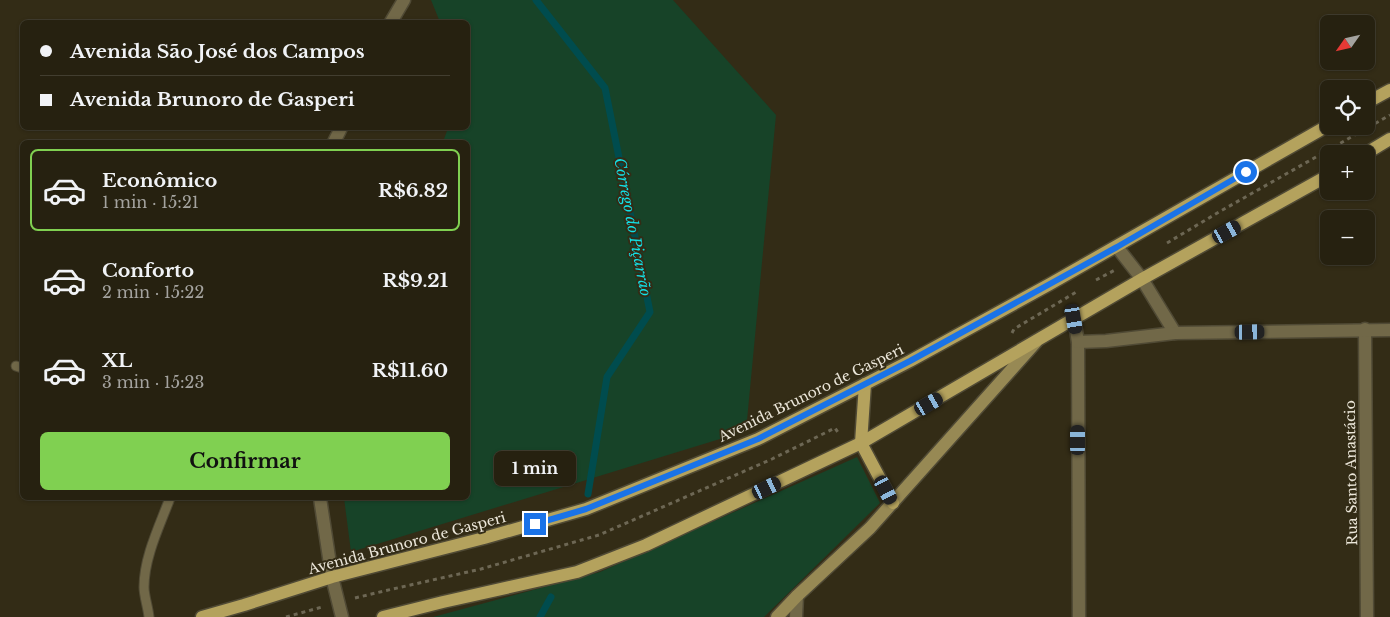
<!DOCTYPE html>
<html lang="pt">
<head>
<meta charset="utf-8">
<style>
  :root { --surface:#262110; --page:#2e2919; --text:#f1f3f6; --muted:#a4a39f; --line:#423e30; --accent:#80d051 }
  body { margin:0; font-family:"Libre Baskerville",serif; background:var(--page); color:var(--text); height:100vh; display:flex; flex-direction:column; font-size:19px; white-space:nowrap }
  * { box-sizing:border-box; margin:0 }
  p { font-size:16px; color:var(--muted) }
  .icon { flex:none; width:28px; height:28px; fill:none; stroke:currentColor; stroke-width:2; stroke-linecap:round; stroke-linejoin:round }
  .map { position:relative; flex:1; overflow:hidden }
  .drawer { position:absolute; left:20px; top:140px; width:450px; height:360px; display:flex; flex-direction:column; background:var(--surface); border-radius:8px; box-shadow:0 1px 4px #0004,0 0 0 1px var(--line) }
  .drawer>* { flex:none }
  .hud { position:absolute; left:20px; top:20px; width:450px; height:110px; border-radius:8px; box-shadow:0 1px 4px #0004,0 0 0 1px var(--line); display:grid; align-content:center; height:110px; padding:0 20px; background:var(--surface) }
  .needle { width:32px; rotate:236deg }
  .buttons { position:absolute; left:1320px; top:15px; display:grid; gap:10px }
  .buttons a { display:grid; place-items:center; width:55px; height:55px; border-radius:8px; background:var(--surface); box-shadow:0 1px 4px #0004,0 0 0 1px var(--line); font-size:25px }
  .end { position:absolute; width:22px; height:22px; margin:-11px; border:6px solid #1a73e8; background:#fff; box-shadow:0 0 0 2px #fff }
  .from { border-radius:50% }
  .bubble { position:absolute; height:35px; border-radius:8px; background:var(--surface); box-shadow:0 1px 4px #0004,0 0 0 1px var(--line); font-size:16px; font-weight:700; line-height:35px; text-align:center }
  .car { position:absolute; width:15px; height:30px; margin:-15px -8px; border-radius:6px; box-shadow:0 0 4px 1px #0007; background:linear-gradient(#222 24%,#8ab4d8 0 40%,#222 0 76%,#8ab4d8 0 86%,#222 0) }
  .hud b { display:flex; align-items:center; gap:18px; height:48px; font-size:19px }
  .hud b+b { border-top:1px solid var(--line) }
  .hud i { width:12px; height:12px; background:var(--text) }
  ul { padding:9px 0 0; list-style:none }
  li { display:flex; align-items:center; gap:15px; height:82px; margin:0 10px 8px; padding:0 10px; border:2px solid transparent; border-radius:8px }
  li div { flex:1 }
  li b { display:block; font-size:19px }
  li em { font-style:normal; font-weight:700 }
  li.current { border-color:var(--accent) }
  li>.icon { width:45px; height:45px; stroke-width:1.5 }
  .cta { display:flex; gap:10px; margin-top:auto; padding:10px 20px }
  .cta a { flex:1; height:58px; border-radius:8px; background:var(--accent); color:#111; font-size:20px; font-weight:700; line-height:58px; text-align:center }
  .map>svg:first-child { display:block }
  .green { fill:#174328 }
  .lines { fill:none; stroke-linecap:round; stroke-linejoin:round }
  .stream { stroke:#004c4e; stroke-width:7 }
  .service-casing { stroke:#504a35; stroke-width:11 }
  .minor-casing { stroke:#504a35; stroke-width:15 }
  .tertiary-casing { stroke:#504a35; stroke-width:15 }
  .secondary-casing { stroke:#504a35; stroke-width:15 }
  .primary-casing { stroke:#504a35; stroke-width:15 }
  .path { stroke:#6d6754; stroke-width:3; stroke-dasharray:4 4; stroke-linecap:butt }
  .service { stroke:#716848; stroke-width:9 }
  .minor { stroke:#716848; stroke-width:12 }
  .tertiary { stroke:#716848; stroke-width:12 }
  .secondary { stroke:#978954; stroke-width:12 }
  .primary { stroke:#b4a25d; stroke-width:12 }
  .route { stroke:#1a73e8; stroke-width:6 }
  .labels { text-anchor:middle; dominant-baseline:central; stroke-width:4; stroke-linejoin:round; paint-order:stroke }
  .street-label { font-size:14px; fill:#ebe6d9; stroke:#332c16 }
  .water-label { font-size:15px; font-style:italic; fill:#13dfe5; stroke:#332c16 }
</style>
</head>
<body>
<div class="map">
<svg width="1390" height="617" viewBox="0 0 1390 617">
  <rect width="100%" height="100%" fill="#332c16"/>
  <g class="green">
    <path d="M431 0H673L776 115 746 431 351 552 344 498H468V142H443L448 128H468V22H440Z"/>
    <path d="M857 457 880 503 764 617H433L600 572Z"/>
  </g>
  <g class="lines">
    <g class="stream">
      <path d="M536 0 605 88 650 312 607 377 588 494"/>
      <path d="M540 617 551 597"/>
    </g>
    <defs>
      <g id="service">
        <path d="M16 366 22 368"/>
        <path d="M149 617C148 607 144 596 144 587 144 557 160 525 170 498"/>
      </g>
      <g id="minor">
        <path d="M1074 319 1078 342 1079 617"/>
        <path d="M1365 329 1367 617"/>
        <path d="M796 617 797 596"/>
      </g>
      <g id="tertiary">
        <path d="M391 22 404 0"/>
        <path d="M334 142 341 128"/>
        <path d="M1117 247 1142 279 1175 333"/>
        <path d="M1078 342 1106 341 1175 333 1390 330"/>
        <path d="M320 498 332 577 342 617"/>
      </g>
      <path id="secondary" d="M777 617 797 596 870 528 1036 342"/>
      <g id="primary">
        <path d="M1366 103 1390 90"/>
        <path d="M1365 154 1390 139"/>
        <path d="M865 384 861 443 893 503"/>
        <path d="M202 617 244 605 332 577 484 538 586 509 758 439 910 361 1050 284 1329 125"/>
        <path d="M383 617 443 602 577 572 646 545 861 443 1142 279 1329 175"/>
      </g>
    </defs>
    <use href="#service" class="service-casing"/>
    <use href="#minor" class="minor-casing"/>
    <use href="#tertiary" class="tertiary-casing"/>
    <use href="#secondary" class="secondary-casing"/>
    <use href="#primary" class="primary-casing"/>
    <g class="path">
      <path d="M1167 243 1219 212 1390 115"/>
      <path d="M1096 280 1115 270"/>
      <path d="M1012 333 1014 329 1078 291"/>
      <path d="M355 598 384 591 481 569 599 535 772 459 835 428 839 434"/>
      <path d="M286 617 322 607"/>
    </g>
    <use href="#service" class="service"/>
    <use href="#minor" class="minor"/>
    <use href="#tertiary" class="tertiary"/>
    <use href="#secondary" class="secondary"/>
    <use href="#primary" class="primary"/>
  </g>
  <g class="lines">
    <path class="route" d="M535 524 586 509 758 439 910 361 1117 247 1246 172"/>
  </g>
  <g class="labels">
    <g class="street-label">
      <text transform="translate(811 393) rotate(-26)">Avenida Brunoro de Gasperi</text>
      <text transform="translate(1351 473) rotate(-91)">Rua Santo Anastácio</text>
      <text transform="translate(407 543) rotate(-15)">Avenida Brunoro de Gasperi</text>
    </g>
    <g class="water-label">
      <text transform="translate(633 227) rotate(79)">Córrego do Piçarrão</text>
    </g>
  </g>
</svg>
<div class="buttons">
<a><svg class="needle" viewBox="-14 -14 28 28"><path d="M0-13l5 13h-10z" fill="#e53935"/><path d="M0 13l5-13h-10z" fill="#a4a39f"/></svg></a>
<a><svg class="icon" aria-label="locate" viewBox="0 0 24 24"><circle cx="12" cy="12" r="6"/><path d="M12 2v4M12 18v4M2 12h4M18 12h4"/></svg></a>
<a>+</a>
<a>−</a>
</div>
<i class="end from" style="left:1246px;top:172px"></i>
<i class="end" style="left:535px;top:524px"></i>
<div class="bubble" style="left:494px;top:451px;width:82px">1 min</div>
<i class="car" style="left:1227px;top:232px;rotate:61deg"></i>
<i class="car" style="left:1074px;top:319px;rotate:170deg"></i>
<i class="car" style="left:1250px;top:332px;rotate:89deg"></i>
<i class="car" style="left:929px;top:404px;rotate:60deg"></i>
<i class="car" style="left:1078px;top:440px;rotate:0deg"></i>
<i class="car" style="left:767px;top:488px;rotate:64deg"></i>
<i class="car" style="left:886px;top:490px;rotate:152deg"></i>
<div class="hud">
<b><i class="from"></i>Avenida São José dos Campos</b>
<b><i></i>Avenida Brunoro de Gasperi</b>
</div>
<section class="drawer">
<ul>
<li class="current"><svg class="icon" aria-label="car" viewBox="0 0 24 24"><path d="M5 17H2v-5l4-1 3-4h7l3 4 3 1v5h-3M9 17h6M6 11h13"/><circle cx="7" cy="17" r="2"/><circle cx="17" cy="17" r="2"/></svg><div><b>Econômico</b><p>1 min · 15:21</p></div><em>R$6.82</em></li>
<li><svg class="icon" aria-label="car" viewBox="0 0 24 24"><path d="M5 17H2v-5l4-1 3-4h7l3 4 3 1v5h-3M9 17h6M6 11h13"/><circle cx="7" cy="17" r="2"/><circle cx="17" cy="17" r="2"/></svg><div><b>Conforto</b><p>2 min · 15:22</p></div><em>R$9.21</em></li>
<li><svg class="icon" aria-label="car" viewBox="0 0 24 24"><path d="M5 17H2v-5l4-1 3-4h7l3 4 3 1v5h-3M9 17h6M6 11h13"/><circle cx="7" cy="17" r="2"/><circle cx="17" cy="17" r="2"/></svg><div><b>XL</b><p>3 min · 15:23</p></div><em>R$11.60</em></li>
</ul>
<div class="cta"><a>Confirmar</a></div>
</section>
</div>
</body>
</html>
